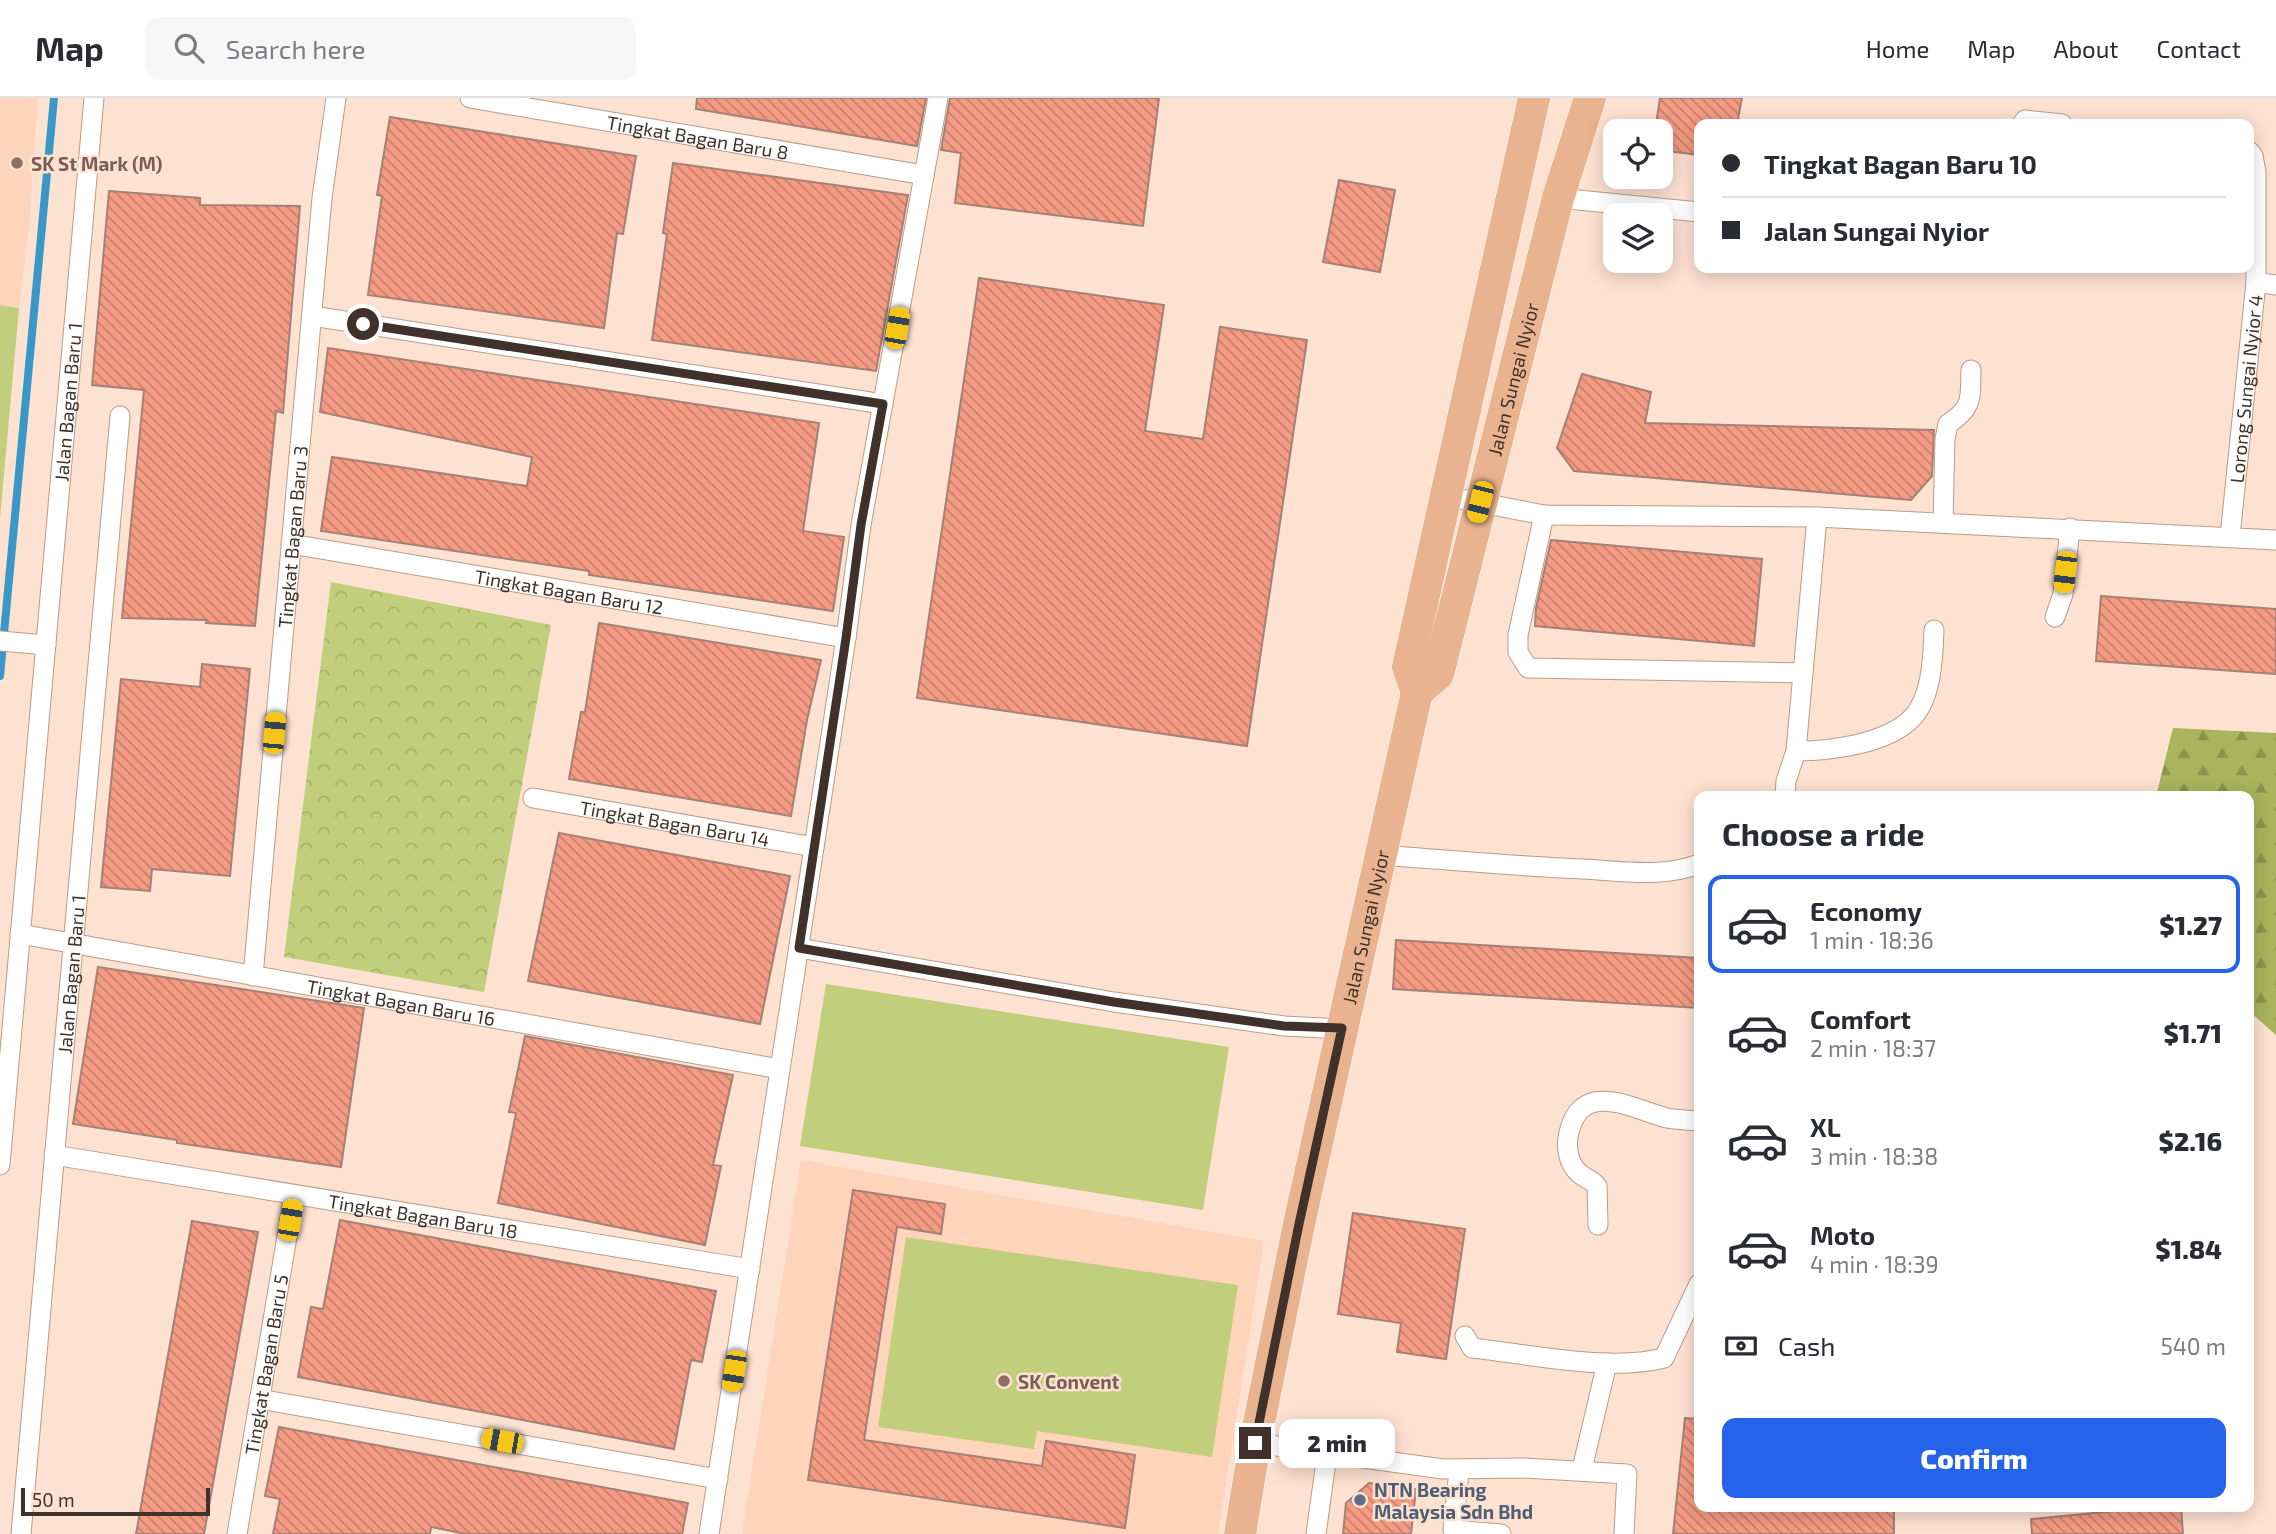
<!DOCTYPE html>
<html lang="en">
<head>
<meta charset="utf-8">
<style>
  :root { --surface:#fff; --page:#f7f7f7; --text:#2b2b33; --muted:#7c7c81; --line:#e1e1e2; --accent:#2563eb }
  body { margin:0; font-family:"Exo 2",sans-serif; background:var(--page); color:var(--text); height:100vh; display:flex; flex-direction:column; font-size:26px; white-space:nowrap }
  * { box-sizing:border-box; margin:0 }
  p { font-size:23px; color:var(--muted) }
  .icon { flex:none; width:38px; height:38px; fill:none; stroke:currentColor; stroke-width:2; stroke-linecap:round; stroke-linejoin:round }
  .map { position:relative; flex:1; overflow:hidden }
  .panel { position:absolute; left:1694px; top:693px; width:560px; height:721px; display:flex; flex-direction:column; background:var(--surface); border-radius:14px; box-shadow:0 4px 18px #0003 }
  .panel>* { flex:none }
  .hud { position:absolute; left:1694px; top:21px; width:560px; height:154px; border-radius:14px; box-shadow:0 4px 18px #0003; display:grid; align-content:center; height:154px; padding:0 28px; background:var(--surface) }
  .buttons { position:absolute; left:1603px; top:21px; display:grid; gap:14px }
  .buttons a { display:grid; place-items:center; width:70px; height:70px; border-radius:14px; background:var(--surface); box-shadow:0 4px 18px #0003; font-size:35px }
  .scale { position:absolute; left:21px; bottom:18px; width:189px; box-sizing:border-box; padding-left:7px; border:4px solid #40322a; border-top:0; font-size:19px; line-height:24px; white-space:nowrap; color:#40322a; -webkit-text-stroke:5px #fde1d1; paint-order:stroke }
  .end { position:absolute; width:32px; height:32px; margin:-16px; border:9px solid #40322a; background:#fff; box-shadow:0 0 0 4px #fff }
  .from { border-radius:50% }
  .bubble { position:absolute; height:49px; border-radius:14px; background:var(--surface); box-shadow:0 4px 18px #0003; font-size:23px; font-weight:800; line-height:49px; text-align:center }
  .car { position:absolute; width:21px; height:42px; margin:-21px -10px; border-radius:9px; box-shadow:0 0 5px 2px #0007; background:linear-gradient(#f5c518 24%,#345 0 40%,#f5c518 0 76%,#345 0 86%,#f5c518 0) }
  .hud b { display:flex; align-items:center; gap:24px; height:66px; font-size:26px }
  .hud b+b { border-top:2px solid var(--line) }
  .hud i { width:18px; height:18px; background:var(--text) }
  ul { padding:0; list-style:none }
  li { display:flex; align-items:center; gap:21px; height:98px; margin:0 14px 10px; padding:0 14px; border:4px solid transparent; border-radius:14px }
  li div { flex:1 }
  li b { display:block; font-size:26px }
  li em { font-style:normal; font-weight:800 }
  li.selected { border-color:var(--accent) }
  li>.icon { width:63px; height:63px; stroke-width:1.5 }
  h2 { padding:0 28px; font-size:32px; line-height:84px }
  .pay { display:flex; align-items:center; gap:18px; height:77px; padding:0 28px; font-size:26px }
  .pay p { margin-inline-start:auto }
  .cta { display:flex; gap:14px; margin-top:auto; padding:14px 28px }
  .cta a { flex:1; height:80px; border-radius:14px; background:var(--accent); color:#fff; font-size:28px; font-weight:800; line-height:80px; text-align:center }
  header { display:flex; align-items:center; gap:42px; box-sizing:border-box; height:98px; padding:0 35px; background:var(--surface); border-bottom:2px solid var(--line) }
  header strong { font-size:33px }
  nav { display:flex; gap:38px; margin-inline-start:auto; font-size:24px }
  .search { width:490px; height:63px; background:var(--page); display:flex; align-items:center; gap:18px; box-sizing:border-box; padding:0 24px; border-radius:14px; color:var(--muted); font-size:26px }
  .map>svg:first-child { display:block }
  .built { fill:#fed4bb }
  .grass { fill:#c1ce7b }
  .forest { fill:url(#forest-firs) }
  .park { fill:url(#park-crowns) }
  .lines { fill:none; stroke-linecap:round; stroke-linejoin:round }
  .stream { stroke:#3a98c9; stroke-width:8 }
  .building { fill:url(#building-back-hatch); stroke:#a58076; stroke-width:2 }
  .street-casing { stroke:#bc9b88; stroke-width:21 }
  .primary-casing { stroke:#fff; stroke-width:33 }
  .street { stroke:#fff; stroke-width:19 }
  .primary { stroke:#eab38f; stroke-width:32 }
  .route { stroke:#40322a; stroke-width:9 }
  .education-dot { fill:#8d6e63; stroke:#fde1d1; stroke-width:2.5 }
  .service-dot { fill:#5c6f8a; stroke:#fde1d1; stroke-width:2.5 }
  .labels { text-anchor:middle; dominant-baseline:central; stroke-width:5; stroke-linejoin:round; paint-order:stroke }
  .street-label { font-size:19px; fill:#40322a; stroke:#fde1d1 }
  .education-label { font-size:19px; font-weight:bold; fill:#785e54; stroke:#fde1d1; text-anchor:start }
  .service-label { font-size:19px; font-weight:bold; fill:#4e5e75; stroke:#fde1d1; text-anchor:start }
</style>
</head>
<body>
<header>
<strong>Map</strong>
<div class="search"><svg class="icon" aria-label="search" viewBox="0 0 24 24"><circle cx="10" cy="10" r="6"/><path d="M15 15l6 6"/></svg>Search here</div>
<nav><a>Home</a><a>Map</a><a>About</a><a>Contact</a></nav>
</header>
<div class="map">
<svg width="2276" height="1436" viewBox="0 0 2276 1436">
  <defs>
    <pattern id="forest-firs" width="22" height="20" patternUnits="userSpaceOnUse" patternTransform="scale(1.75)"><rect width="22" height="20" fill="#a8b55c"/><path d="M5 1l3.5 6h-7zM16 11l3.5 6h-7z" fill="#8a944c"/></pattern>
    <pattern id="park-crowns" width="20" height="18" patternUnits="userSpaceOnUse" patternTransform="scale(1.75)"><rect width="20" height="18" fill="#c1ce7b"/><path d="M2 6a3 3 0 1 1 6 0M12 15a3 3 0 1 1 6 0" fill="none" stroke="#a7b16a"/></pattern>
    <pattern id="building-back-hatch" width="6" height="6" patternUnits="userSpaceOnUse" patternTransform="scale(1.75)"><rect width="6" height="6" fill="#f59b83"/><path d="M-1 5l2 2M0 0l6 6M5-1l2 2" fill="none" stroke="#c87f6b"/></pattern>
  </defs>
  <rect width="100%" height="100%" fill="#fde1d1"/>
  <g class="built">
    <path d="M0 0H38L29 130 19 210 0 207Z"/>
    <path d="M801 1062 1264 1143 1218 1436H742Z"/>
  </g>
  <g class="grass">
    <path d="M0 207 19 210 0 421Z"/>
    <path d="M826 886 1229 949 1203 1112 800 1048Z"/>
    <path d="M906 1139 1238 1187 1212 1359 1037 1333 1034 1351 878 1329Z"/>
  </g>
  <path class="forest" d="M2173 630 2276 635V937L2249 913V698H2156Z"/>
  <path class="park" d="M331 484 551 527 484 894 284 859Z"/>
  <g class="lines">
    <path class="stream" d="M0 578 54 0"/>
  </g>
  <g class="building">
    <path d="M697 0H926L917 48 696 11Z"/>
    <path d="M950 0H1159L1143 128 955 105 961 55 941 52Z"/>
    <path d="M1660 0H1742L1737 26H1699V57L1661 52V33H1655Z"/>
    <path d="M390 19 636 58 623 136 617 135 604 230 368 197 382 98 377 97Z"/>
    <path d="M673 65 908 97 876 273 652 242 667 136 663 135Z"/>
    <path d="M1339 82 1395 92 1380 174 1323 164Z"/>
    <path d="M109 93 200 100V107L300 108 283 315 276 313 255 528 206 525 207 522 122 520 144 292 92 287Z"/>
    <path d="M979 180 1164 207 1145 333 1203 341 1220 229 1307 242 1247 648 917 600Z"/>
    <path d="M328 250 819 325 803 433 844 439 833 513 589 477V473L321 433 332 359 527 388 532 359 320 314Z"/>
    <path d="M1582 276 1651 294 1645 325 1934 332 1932 378 1911 402 1574 373 1557 350Z"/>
    <path d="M1551 442 1762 461 1754 548 1535 528 1536 510Z"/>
    <path d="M2101 498 2276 511V576L2096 563Z"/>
    <path d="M599 525 821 562 807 622 791 718 569 681 581 614H585Z"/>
    <path d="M202 566 250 571 230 778 152 771 150 793 101 789 121 581 200 589Z"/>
    <path d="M559 735 790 778 760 926 528 883Z"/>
    <path d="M1396 842 1699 860V910L1393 891Z"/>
    <path d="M98 869 364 910 341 1069 177 1045V1042L73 1026Z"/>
    <path d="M525 938 733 977 713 1067 721 1068 705 1147 498 1105 516 1015 509 1014Z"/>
    <path d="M853 1092 945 1106 941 1136 897 1129 864 1342 1042 1368 1046 1343 1135 1357 1125 1430 808 1382Z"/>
    <path d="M1353 1115 1465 1131 1446 1261 1397 1254 1401 1225 1338 1216Z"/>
    <path d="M340 1122 716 1193 702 1264 691 1262 674 1351 298 1279 311 1209 323 1211Z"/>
    <path d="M192 1123 258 1134 204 1436H136Z"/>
    <path d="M1685 1320 1699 1321V1409H1894V1436H1673Z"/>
    <path d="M279 1329 688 1405 682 1436H466L431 1429 430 1436H273L280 1401 265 1398Z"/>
    <path d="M1369 1385 1416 1391 1411 1436H1343L1346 1405Z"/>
    <path d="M2155 1409H2181L2183 1436H2032L2031 1421Z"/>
  </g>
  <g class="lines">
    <defs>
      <g id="street">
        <path id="s1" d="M470 0 924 77"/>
        <path d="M2022 26 2025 22 2062 26"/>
        <path d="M1558 100 1699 114"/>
        <path d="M2256 184 2276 187"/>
        <path d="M312 218 883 306"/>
        <path d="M1445 398 1544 417 1817 419 2276 442"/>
        <path d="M1544 417 1518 537V554L1528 570 1803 575"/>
        <path d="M1943 424 1945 341 1948 326C1974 309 1970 300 1971 272"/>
        <path id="s2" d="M2230 439 2256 184V74L2253 58 2249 53"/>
        <path id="s3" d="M291 446 846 540"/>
        <path d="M2055 519 2063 496 2070 430"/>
        <path d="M0 543 46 547"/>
        <path d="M1796 653C1830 653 1888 646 1913 619 1932 598 1933 559 1934 532"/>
        <path d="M1785 698 1786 683 1796 653 1817 419"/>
        <path id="s4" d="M533 700 814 749"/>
        <path d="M1380 757C1447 762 1515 768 1583 771 1621 773 1663 780 1699 766"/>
        <path id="s5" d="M20 836 780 971"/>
        <path d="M799 850 1114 904 1284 928 1343 931"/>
        <path id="s6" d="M253 878 322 100 336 0"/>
        <path id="s7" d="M54 1057 750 1171"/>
        <path id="s8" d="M0 1067 94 0"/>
        <path d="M1598 1127 1597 1088C1592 1082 1585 1080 1580 1076 1567 1065 1565 1046 1570 1031 1584 981 1635 1012 1667 1020 1677 1022 1689 1022 1699 1023"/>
        <path d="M1465 1238 1472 1250C1529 1256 1609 1274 1664 1260L1699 1186"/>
        <path d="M259 1301 718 1381"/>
        <path d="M1255 1345 1443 1371 1523 1370 1627 1376 1624 1436"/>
        <path d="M1582 1371 1607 1265"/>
        <path d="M1459 1372 1453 1432 1501 1436"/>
        <path id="s9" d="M21 1436 120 318"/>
        <path id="s10" d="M237 1436 294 1097"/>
        <path d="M709 1436 846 540 861 427 938 0"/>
        <path d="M1316 1436 1327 1356"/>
      </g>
      <g id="primary">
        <path id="s11" d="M1417 594 1438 576 1558 100 1590 0"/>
        <path id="s12" d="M1240 1436 1255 1345 1299 1126 1417 594 1408 569 1534 0"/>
      </g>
    </defs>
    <use href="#street" class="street-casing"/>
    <use href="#primary" class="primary-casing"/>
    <use href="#street" class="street"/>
    <use href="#primary" class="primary"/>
  </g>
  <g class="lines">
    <path class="route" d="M363 226 883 306 861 427 846 540 799 850 1114 904 1284 928 1342 930 1299 1126 1255 1345"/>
  </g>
  <g class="education-dot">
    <circle cx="17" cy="65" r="7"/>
    <circle cx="1004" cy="1283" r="7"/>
  </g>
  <circle class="service-dot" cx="1360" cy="1402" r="7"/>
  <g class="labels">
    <g class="street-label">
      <text stroke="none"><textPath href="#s1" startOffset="231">Tingkat Bagan Baru 8</textPath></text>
      <text stroke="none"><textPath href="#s11" startOffset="332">Jalan Sungai Nyior</textPath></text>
      <text stroke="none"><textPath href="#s2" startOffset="149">Lorong Sungai Nyior 4</textPath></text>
      <text stroke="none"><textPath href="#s8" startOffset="766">Jalan Bagan Baru 1</textPath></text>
      <text stroke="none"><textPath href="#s6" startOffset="441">Tingkat Bagan Baru 3</textPath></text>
      <text stroke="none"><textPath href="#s3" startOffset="282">Tingkat Bagan Baru 12</textPath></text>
      <text stroke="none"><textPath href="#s4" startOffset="144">Tingkat Bagan Baru 14</textPath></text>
      <text stroke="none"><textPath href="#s12" startOffset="620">Jalan Sungai Nyior</textPath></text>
      <text stroke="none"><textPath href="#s9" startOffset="562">Jalan Bagan Baru 1</textPath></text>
      <text stroke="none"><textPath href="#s5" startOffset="387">Tingkat Bagan Baru 16</textPath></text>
      <text stroke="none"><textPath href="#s7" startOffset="374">Tingkat Bagan Baru 18</textPath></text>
      <text stroke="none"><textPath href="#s10" startOffset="172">Tingkat Bagan Baru 5</textPath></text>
    </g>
    <g class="education-label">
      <text x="31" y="65">SK St Mark (M)</text>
      <text x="1018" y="1283">SK Convent</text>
    </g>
    <g class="service-label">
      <text x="1374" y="1391">NTN Bearing<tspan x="1374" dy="22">Malaysia Sdn Bhd</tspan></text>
    </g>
  </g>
</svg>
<div class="buttons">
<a><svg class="icon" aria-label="locate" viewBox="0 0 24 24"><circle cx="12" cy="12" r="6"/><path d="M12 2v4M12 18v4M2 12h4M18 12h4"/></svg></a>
<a><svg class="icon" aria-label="layers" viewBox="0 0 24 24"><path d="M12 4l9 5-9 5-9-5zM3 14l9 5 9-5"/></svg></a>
</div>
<div class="scale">50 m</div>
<i class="end from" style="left:363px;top:226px"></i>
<i class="end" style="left:1255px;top:1345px"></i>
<div class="bubble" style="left:1279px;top:1321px;width:116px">2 min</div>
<i class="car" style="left:897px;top:230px;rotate:10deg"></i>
<i class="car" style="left:1480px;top:404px;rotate:194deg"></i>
<i class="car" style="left:2065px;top:474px;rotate:187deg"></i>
<i class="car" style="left:274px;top:635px;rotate:5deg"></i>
<i class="car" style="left:290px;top:1122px;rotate:10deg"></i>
<i class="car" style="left:734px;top:1273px;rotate:189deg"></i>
<i class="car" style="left:502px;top:1343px;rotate:280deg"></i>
<div class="hud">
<b><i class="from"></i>Tingkat Bagan Baru 10</b>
<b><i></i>Jalan Sungai Nyior</b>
</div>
<section class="panel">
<h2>Choose a ride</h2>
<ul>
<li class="selected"><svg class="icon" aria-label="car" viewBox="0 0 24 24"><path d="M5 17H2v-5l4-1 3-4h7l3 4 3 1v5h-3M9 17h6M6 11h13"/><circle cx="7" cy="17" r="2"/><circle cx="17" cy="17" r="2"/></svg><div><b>Economy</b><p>1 min · 18:36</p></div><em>$1.27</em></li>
<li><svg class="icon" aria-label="car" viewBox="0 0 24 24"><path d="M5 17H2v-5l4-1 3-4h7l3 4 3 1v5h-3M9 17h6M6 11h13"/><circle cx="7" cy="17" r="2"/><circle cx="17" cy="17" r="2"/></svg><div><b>Comfort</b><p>2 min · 18:37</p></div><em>$1.71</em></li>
<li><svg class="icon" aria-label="car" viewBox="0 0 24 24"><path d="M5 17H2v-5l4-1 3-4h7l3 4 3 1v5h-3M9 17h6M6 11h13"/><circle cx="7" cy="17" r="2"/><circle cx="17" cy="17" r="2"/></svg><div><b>XL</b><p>3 min · 18:38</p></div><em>$2.16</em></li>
<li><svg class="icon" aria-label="car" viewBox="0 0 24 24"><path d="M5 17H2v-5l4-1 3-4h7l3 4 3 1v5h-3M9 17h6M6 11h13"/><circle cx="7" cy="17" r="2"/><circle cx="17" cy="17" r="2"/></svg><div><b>Moto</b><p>4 min · 18:39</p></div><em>$1.84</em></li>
</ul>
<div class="pay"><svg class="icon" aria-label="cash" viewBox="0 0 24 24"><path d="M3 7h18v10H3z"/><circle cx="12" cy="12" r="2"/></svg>Cash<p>540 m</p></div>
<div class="cta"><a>Confirm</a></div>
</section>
</div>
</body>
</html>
